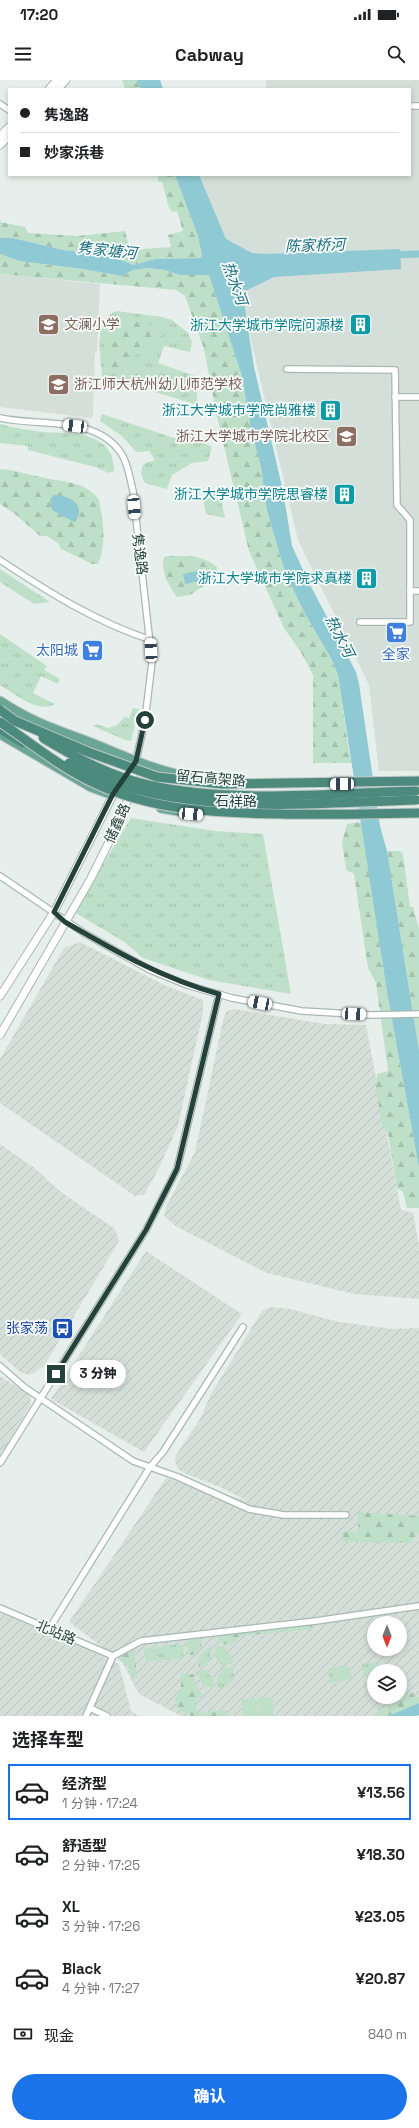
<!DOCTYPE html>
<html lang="zh">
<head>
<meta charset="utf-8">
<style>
  :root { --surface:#fff; --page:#f2f2f2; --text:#202124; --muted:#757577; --line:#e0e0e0; --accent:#1a73e8 }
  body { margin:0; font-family:"Space Grotesk","Noto Sans SC",sans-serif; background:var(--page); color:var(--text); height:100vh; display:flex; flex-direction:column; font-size:15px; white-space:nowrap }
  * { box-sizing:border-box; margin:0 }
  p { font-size:13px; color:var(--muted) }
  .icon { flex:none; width:22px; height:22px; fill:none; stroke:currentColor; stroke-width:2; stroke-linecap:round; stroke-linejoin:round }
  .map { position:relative; height:1636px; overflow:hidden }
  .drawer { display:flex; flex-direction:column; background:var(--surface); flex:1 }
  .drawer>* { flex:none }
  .guide { position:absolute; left:8px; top:8px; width:403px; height:88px; border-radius:0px; box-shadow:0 2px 6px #0003; display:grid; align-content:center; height:88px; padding:0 12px; background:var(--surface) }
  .needle { width:26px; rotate:180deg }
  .tools { position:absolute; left:367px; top:1536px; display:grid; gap:8px }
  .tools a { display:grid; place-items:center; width:40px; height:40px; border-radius:50%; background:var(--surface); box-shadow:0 2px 6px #0003; font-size:20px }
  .end { position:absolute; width:18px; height:18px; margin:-9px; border:5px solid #24423a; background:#fff; box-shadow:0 0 0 2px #fff }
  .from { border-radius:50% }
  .bubble { position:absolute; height:28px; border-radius:14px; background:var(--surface); box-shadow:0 2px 6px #0003; font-size:13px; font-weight:800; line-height:28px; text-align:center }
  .car { position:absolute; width:12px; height:24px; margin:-12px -6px; border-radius:5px; box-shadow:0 0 3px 1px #0007; background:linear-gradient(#fff 24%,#345 0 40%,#fff 0 76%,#345 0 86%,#fff 0) }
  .guide b { display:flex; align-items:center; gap:14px; height:38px; font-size:15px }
  .guide b+b { border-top:1px solid var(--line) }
  .guide i { width:10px; height:10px; background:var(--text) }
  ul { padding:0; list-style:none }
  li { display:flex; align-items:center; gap:12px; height:56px; margin:0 8px 6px; padding:0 4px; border:2px solid transparent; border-radius:0px }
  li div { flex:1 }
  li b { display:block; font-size:15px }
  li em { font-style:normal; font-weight:800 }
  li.current { border-color:var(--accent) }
  li>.icon { width:36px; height:36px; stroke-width:1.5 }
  h2 { padding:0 12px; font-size:18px; line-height:48px }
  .pay { display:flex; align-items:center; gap:10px; height:44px; padding:0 12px; font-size:15px }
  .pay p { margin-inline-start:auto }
  .action { display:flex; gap:8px; margin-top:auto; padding:8px 12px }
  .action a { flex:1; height:46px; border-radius:24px; background:var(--accent); color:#fff; font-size:16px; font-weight:800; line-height:46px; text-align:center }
  .status { display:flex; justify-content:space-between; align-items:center; height:28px; padding:0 20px; background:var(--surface); direction:ltr }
  .status svg { height:11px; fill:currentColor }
  header { display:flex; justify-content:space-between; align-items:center; height:52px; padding:0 12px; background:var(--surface); font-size:18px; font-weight:800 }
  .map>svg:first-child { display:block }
  .built { fill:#d4dfda }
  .industrial { fill:url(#industrial-furrows); fill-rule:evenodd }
  .grass { fill:url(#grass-tufts) }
  .forest { fill:url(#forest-firs) }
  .park { fill:#bfe0c8 }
  .water { fill:#8ec9d4 }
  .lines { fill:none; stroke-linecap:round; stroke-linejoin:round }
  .canal { stroke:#8ec9d4; stroke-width:7 }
  .minor-casing { stroke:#a8b8b2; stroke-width:8 }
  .tertiary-casing { stroke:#a8b8b2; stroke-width:9 }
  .primary-casing { stroke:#c2cac8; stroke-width:11 }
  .trunk-casing { stroke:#c2cac8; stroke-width:11 }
  .minor { stroke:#fff; stroke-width:5.5 }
  .tertiary { stroke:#fff; stroke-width:7 }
  .primary { stroke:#6aa596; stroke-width:9 }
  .trunk { stroke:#4c8a7c; stroke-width:9 }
  .trunk-bridge-casing { stroke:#c2cac8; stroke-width:11; stroke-linecap:butt }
  .trunk-bridge { stroke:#4c8a7c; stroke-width:9 }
  .route { stroke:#24423a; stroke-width:5 }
  .labels { text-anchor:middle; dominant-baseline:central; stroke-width:3.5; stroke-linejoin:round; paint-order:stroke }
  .education-label { font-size:14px; fill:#785e54; stroke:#f7fbf9; text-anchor:start }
  .culture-label { font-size:14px; fill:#0d838f; stroke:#f7fbf9; text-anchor:end }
  .street-label { font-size:14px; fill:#24423a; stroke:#f7fbf9 }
  .shop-label { font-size:14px; fill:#366cbe; stroke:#f7fbf9; text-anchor:end }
  .transit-label { font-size:14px; fill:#164399; stroke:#f7fbf9; text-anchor:end }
  .water-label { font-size:15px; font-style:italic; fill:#1c6f80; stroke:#f7fbf9 }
</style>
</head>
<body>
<div class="status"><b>17:20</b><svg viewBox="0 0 49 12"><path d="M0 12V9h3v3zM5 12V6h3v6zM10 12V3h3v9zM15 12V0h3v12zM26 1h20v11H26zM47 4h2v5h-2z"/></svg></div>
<header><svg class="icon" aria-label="menu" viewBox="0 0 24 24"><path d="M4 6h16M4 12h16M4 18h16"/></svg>Cabway<svg class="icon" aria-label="search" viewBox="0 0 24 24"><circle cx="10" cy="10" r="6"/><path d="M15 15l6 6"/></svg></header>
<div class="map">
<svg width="419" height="1636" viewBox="0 0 419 1636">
  <defs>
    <pattern id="industrial-furrows" width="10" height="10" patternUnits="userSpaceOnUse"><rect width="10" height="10" fill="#d4dfda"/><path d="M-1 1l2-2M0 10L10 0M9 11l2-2" fill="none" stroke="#b6c1bc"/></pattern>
    <pattern id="grass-tufts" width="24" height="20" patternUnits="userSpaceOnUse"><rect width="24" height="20" fill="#bfe0c8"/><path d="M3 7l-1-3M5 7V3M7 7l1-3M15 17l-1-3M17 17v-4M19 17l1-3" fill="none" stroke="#a4c1ad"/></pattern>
    <pattern id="forest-firs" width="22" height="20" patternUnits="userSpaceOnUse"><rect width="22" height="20" fill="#bfe0c8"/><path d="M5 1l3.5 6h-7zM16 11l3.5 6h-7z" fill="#a4c1ad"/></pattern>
  </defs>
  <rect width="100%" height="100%" fill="#e6efeb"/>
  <g class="built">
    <path d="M266 0H419V691H379L369 605 298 460 249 252 199 95H410V9H266Z"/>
    <path d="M0 194 100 204 97 272 95 273 93 335 91 338 0 327Z"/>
  </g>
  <g class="industrial">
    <path d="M80 862 164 905 203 920V932L178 1046 155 1096 144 1115 135 1116 0 1023V979L64 868Z"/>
    <path d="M234 929 324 944 366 945 401 1130 413 1133 419 1166V1219L354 1214 267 1193 177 1147 164 1136 166 1127 195 1072 223 941 226 932Z"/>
    <path d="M0 1064 37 1090 61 1112 115 1149 119 1161 44 1286 34 1293 28 1295 20 1292 0 1274Z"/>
    <path d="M146 1171 242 1234 144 1372 51 1319Z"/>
    <path d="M270 1227 290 1229 339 1242 393 1249 419 1248V1620L374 1636H181L139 1614 122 1582 69 1542 166 1398 248 1421 220 1407 186 1394 178 1389 175 1381 176 1375 200 1339 211 1314 262 1231ZM374 1543H400V1569H374ZM374 1591H400V1617H374Z"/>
    <path d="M0 1296 30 1315 31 1324 0 1375Z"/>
    <path d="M0 1528 119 1584 131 1631 139 1636H0Z"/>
  </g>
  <g class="grass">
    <path d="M117 231 162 237 172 240 188 253 192 262 190 272 164 266 158 283 195 296 198 325 102 296C101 276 92 239 117 231Z"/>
    <path d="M102 334 174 358 192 357 212 367 208 381 192 383 172 395 167 409 145 403 141 394 142 387 145 383 155 380 149 371 136 372 122 356 100 341Z"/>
    <path d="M0 344C14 348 28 350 43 352 71 354 114 350 114 391L109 393 95 387 28 370V366L0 363Z"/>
    <path d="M214 414H220L225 438 206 434 203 418Z"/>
    <path d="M0 489 50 522 34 524 0 502Z"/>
    <path d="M0 554 47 586 44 590 60 599 58 604 41 596 33 613 55 624C38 634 15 614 0 605Z"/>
    <path d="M133 628 139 629 131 661 125 660 93 646 96 644 108 648 117 645 125 637 129 638Z"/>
    <path d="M131 738 215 751 263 754 291 914 209 900 143 878 126 863 74 832Z"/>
    <path d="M181 1564 183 1565 184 1577 182 1578 147 1582 144 1570 146 1568Z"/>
    <path d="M215 1566C227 1567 231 1573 232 1584L222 1585 216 1579Z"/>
    <path d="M210 1567 211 1579 208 1582 207 1586 198 1587 200 1575Z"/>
    <path d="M376 1582V1591H374V1596L363 1597 362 1584Z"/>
    <path d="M349 1586 351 1599 330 1602 328 1588Z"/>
    <path d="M233 1587 234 1600 225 1607 218 1608 217 1596 221 1592 222 1588Z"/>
    <path d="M207 1590 209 1595 213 1597 214 1608 204 1606 198 1596V1591Z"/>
  </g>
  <g class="forest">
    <path d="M122 0H137L141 9H125Z"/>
    <path d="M157 95H175L198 156 202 175 201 178 155 179 134 185 110 176 63 170 13 158H0V142L25 147 28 153 78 156 125 151 130 170 171 167 168 155 183 151 177 131 172 132 169 128 162 102H159Z"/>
    <path d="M0 174 19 181 83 189 122 196 133 190 147 188 165 190 179 195H209L242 296 251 350 261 387 267 432 285 492 304 532 332 580 338 595 349 672 352 683H313V595L302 574 284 548 249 471 217 337 204 269 185 216 176 210 0 194Z"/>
    <path d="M123 240C137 241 155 243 163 255L159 257 152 268C139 272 131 275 128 289L114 293 108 289C108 273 106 258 114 243Z"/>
    <path d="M0 389C15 390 26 394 40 397 60 402 86 400 99 420 103 442 107 463 98 484H92L61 469 58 463 47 456H40L15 434 0 424Z"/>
    <path d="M173 476C191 476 202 475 217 487L216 498 190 515 177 517C169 507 160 490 164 477Z"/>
    <path d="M361 742 387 912 419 1088V1128H407L403 1112 397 1108 388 1054 382 1045 376 1007 377 994 388 991 376 903 368 888 354 794 346 790 342 762 347 744Z"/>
    <path d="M387 771H400L403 774 410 827H413L419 849V971Z"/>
    <path d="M358 1432 419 1436V1452L410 1463 343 1462 342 1452 358 1451Z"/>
    <path d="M312 1545V1549L240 1556 230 1565 221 1563 218 1559 219 1554Z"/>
    <path d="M189 1558 201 1559C204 1566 198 1571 193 1575H189L186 1560Z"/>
    <path d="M134 1568 137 1596H131L127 1585 119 1580 121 1574Z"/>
    <path d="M193 1594 198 1609 204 1617 196 1618 197 1633 228 1630 229 1636H192L179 1631C174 1622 174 1616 181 1609V1595Z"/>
    <path d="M413 1613 415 1617H419V1623L388 1636H376L378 1627H382V1630L388 1629V1619Z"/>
  </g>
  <g class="park">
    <path d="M272 1617 274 1636H259L257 1618Z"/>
    <path d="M256 1618 258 1636H243L241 1619Z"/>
  </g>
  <g class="water">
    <path d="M137 0H160L163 9H141Z"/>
    <path d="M175 95H199L226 159 252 173 264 174 400 169 401 189 274 197 247 210 243 216 254 287 283 411 292 466 308 501 356 592 359 604 380 746 387 771 419 971V1088L387 912 338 595 332 580 304 532 285 492 267 431 261 387 251 350 242 296 209 195H179L165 190 147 188 133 190 122 196 83 189 19 181 0 174V158H13L63 170 110 176 134 185 155 179 201 178 202 175 198 156Z"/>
    <path d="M54 415C63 415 79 420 79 431 79 435 77 436 77 440L74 442 52 430 50 419Z"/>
    <path d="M202 490 204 500 185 504 183 494Z"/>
    <path d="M419 1623V1635L416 1636H388Z"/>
  </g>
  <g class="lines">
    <path class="canal" d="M392 175 419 174"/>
    <defs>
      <g id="minor">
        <path d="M0 24 9 30"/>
        <path d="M410 26H419"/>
        <path d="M287 289 395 290 397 425 410 440V542H360"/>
        <path d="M395 317H419"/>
        <path d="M0 338C39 347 95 335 121 373 128 383 130 399 133 411L152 582 145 640 136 681"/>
        <path d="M0 480C48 512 96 542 151 560"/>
        <path d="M410 511H419"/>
        <path d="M0 796 84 853 150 890 187 905 232 918 302 931 371 935 419 934"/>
        <path d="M0 1286 24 1307 133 1381 178 1397 249 1429 284 1435H346"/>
        <path d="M0 1383 146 1150 177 1089 219 914"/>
        <path d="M0 1528 113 1576"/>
        <path d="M49 1549 150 1387 163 1372 243 1247"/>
        <path d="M90 1628 107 1636"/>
        <path d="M86 1636 113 1576 141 1561 316 1541 419 1526"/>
      </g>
      <g id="tertiary">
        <path d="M49 9 57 0"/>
        <path d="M58 9 66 0"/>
        <path d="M0 56 9 47"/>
        <path d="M0 65 9 56"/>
        <path d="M0 916 54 832 115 711"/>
        <path d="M0 955 90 800 114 752 128 719 135 685"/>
      </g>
      <g id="primary">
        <path d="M0 621C33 643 58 650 94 664 126 677 158 692 192 697"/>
        <path d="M0 654 91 707 110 714"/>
        <path d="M161 728 194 734"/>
      </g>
      <path id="trunk" d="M0 649 23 663"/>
    </defs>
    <use href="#minor" class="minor-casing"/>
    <use href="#tertiary" class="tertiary-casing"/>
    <use href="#primary" class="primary-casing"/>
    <use href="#trunk" class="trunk-casing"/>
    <use href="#minor" class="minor"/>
    <use href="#tertiary" class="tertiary"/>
    <use href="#primary" class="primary"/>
    <use href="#trunk" class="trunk"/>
    <defs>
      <g id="trunk-bridge">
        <path d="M0 630 15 641 88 672 157 697 222 704 419 701"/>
        <path d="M0 642C31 663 60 687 94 703 153 731 216 733 280 734 326 735 373 734 419 733"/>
        <path d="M43 658C76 678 110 696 148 705 232 724 331 713 416 711"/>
        <path d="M69 683C169 739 306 723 417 720"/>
      </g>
    </defs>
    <use href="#trunk-bridge" class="trunk-bridge-casing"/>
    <use href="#trunk-bridge" class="trunk-bridge"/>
  </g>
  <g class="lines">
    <path class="route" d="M56 1294 146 1150 177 1089 219 914C163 899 115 871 65 842L54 832 113 714 136 681 145 640"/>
  </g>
  <defs>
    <symbol id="school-square" viewBox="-11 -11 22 22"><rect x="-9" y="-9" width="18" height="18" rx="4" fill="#8d6e63" stroke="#f7fbf9"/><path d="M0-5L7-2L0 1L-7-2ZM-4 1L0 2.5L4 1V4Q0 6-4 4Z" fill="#fff"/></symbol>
    <symbol id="building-square" viewBox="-11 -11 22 22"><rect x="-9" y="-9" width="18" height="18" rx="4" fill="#0f9aa8" stroke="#f7fbf9"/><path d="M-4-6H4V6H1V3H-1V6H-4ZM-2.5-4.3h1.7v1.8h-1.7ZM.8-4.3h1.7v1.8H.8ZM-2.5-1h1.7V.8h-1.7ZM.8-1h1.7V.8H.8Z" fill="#fff"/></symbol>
    <symbol id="university-square" viewBox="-11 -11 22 22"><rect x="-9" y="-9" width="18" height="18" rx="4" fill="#8d6e63" stroke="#f7fbf9"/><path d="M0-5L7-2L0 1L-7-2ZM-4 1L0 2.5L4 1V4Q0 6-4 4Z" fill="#fff"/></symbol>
    <symbol id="supermarket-square" viewBox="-11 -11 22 22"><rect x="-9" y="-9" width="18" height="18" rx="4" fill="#3f7fe0" stroke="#f7fbf9"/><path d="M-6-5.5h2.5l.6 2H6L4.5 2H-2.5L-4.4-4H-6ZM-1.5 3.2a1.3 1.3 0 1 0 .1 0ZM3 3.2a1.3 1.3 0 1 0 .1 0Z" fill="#fff"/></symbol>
    <symbol id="bus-square" viewBox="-11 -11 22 22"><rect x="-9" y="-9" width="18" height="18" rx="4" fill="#1a4fb4" stroke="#f7fbf9"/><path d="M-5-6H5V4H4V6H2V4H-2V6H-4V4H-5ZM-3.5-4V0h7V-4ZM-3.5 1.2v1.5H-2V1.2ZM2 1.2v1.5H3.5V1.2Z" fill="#fff"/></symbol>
  </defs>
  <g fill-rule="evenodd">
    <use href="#school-square" x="36" y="232" width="25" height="25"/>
    <use href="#building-square" x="348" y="232" width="25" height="25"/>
    <use href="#school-square" x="46" y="292" width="25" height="25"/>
    <use href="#building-square" x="318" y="318" width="25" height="25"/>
    <use href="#university-square" x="334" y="344" width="25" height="25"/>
    <use href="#building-square" x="332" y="402" width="25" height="25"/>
    <use href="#building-square" x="354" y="486" width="25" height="25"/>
    <use href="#supermarket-square" x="384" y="540" width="25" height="25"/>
    <use href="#supermarket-square" x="80" y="558" width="25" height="25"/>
    <use href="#bus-square" x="50" y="1236" width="25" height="25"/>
  </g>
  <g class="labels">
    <g class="education-label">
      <text x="64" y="244">文澜小学</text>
      <text x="74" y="304">浙江师大杭州幼儿师范学校</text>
      <text x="330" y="356" text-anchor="end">浙江大学城市学院北校区</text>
    </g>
    <g class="culture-label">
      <text x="344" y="245">浙江大学城市学院问源楼</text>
      <text x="316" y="330">浙江大学城市学院尚雅楼</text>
      <text x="328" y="414">浙江大学城市学院思睿楼</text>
      <text x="352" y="498">浙江大学城市学院求真楼</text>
    </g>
    <g class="street-label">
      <text transform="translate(140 474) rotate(83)">隽逸路</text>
      <text transform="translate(211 698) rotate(5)">留石高架路</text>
      <text x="236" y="721">石祥路</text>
      <text transform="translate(117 743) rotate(-66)">储鑫路</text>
      <text transform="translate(56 1552) rotate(23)">北站路</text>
    </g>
    <g class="shop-label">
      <text x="78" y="570">太阳城</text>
      <text x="396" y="574" text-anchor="middle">全家</text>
    </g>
    <g class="transit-label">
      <text x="48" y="1248">张家荡</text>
    </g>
    <g class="water-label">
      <text transform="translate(315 165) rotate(-2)">陈家桥河</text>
      <text transform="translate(107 170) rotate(6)">隽家塘河</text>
      <text transform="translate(235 203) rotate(70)">热水河</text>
      <text transform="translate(340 556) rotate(63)">热水河</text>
    </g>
  </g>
</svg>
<div class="tools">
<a><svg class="needle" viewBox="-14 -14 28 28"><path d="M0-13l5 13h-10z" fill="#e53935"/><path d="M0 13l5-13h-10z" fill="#757577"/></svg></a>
<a><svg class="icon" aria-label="layers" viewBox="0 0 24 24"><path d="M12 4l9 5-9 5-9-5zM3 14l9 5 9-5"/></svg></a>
</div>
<i class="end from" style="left:145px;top:640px"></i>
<i class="end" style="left:56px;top:1294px"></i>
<div class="bubble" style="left:70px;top:1280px;width:56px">3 分钟</div>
<i class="car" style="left:75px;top:346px;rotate:277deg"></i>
<i class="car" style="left:134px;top:427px;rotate:175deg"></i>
<i class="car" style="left:151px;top:570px;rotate:357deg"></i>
<i class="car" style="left:342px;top:704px;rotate:269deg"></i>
<i class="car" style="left:191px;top:734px;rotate:95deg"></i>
<i class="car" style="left:260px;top:923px;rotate:281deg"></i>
<i class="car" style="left:354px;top:934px;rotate:93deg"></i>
<div class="guide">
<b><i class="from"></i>隽逸路</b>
<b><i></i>妙家浜巷</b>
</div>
</div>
<section class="drawer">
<h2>选择车型</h2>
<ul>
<li class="current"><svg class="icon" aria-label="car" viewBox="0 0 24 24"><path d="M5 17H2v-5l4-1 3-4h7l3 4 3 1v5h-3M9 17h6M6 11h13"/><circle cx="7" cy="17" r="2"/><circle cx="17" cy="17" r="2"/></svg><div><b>经济型</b><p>1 分钟 · 17:24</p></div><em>¥13.56</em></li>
<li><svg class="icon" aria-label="car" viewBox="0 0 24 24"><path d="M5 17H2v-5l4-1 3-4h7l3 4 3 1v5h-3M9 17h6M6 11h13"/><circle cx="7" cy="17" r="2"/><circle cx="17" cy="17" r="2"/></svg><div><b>舒适型</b><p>2 分钟 · 17:25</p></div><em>¥18.30</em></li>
<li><svg class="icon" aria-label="car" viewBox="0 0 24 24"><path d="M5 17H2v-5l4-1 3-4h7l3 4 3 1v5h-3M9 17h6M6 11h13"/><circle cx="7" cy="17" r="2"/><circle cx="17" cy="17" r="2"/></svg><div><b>XL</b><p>3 分钟 · 17:26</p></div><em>¥23.05</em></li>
<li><svg class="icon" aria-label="car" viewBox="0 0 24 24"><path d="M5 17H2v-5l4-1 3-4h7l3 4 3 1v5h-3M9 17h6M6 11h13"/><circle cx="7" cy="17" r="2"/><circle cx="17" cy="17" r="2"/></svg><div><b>Black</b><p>4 分钟 · 17:27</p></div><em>¥20.87</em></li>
</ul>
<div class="pay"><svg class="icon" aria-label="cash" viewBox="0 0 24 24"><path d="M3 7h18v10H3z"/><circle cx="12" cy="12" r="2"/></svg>现金<p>840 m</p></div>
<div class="action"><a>确认</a></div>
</section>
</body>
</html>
